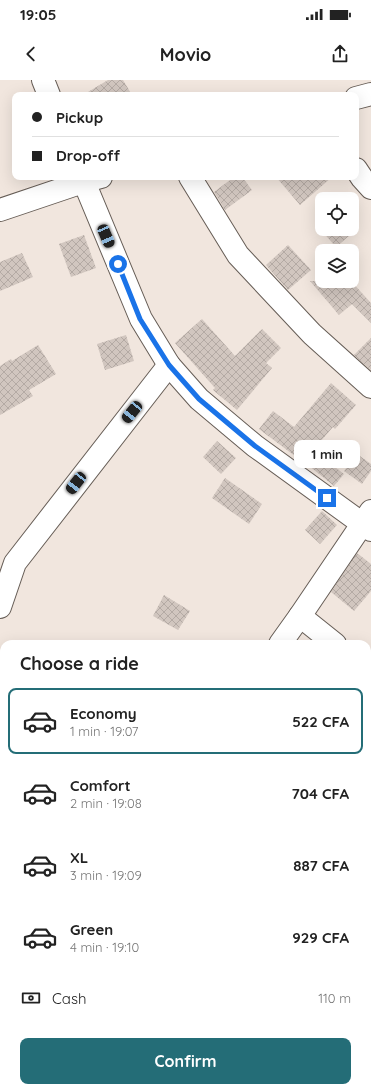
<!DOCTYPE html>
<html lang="en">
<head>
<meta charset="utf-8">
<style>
  :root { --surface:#fff; --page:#f6f6f6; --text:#222; --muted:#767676; --line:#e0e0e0; --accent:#246d77 }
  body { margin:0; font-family:Quicksand,sans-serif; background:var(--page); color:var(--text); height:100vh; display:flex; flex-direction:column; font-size:15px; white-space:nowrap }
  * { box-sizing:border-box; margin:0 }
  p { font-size:13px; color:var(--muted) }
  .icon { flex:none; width:22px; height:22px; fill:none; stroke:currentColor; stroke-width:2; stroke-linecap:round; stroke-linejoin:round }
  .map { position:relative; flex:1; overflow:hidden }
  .drawer { position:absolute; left:0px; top:560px; width:371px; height:452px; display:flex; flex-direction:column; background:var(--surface); border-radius:12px 12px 0 0; box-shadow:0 4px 16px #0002 }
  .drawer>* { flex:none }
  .guide { position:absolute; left:12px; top:12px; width:347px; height:88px; border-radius:8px; box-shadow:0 4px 16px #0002; display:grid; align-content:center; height:88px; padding:0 20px; background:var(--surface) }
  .tools { position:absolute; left:315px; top:112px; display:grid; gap:8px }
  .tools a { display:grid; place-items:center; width:44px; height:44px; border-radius:8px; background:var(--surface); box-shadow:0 4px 16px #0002; font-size:20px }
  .end { position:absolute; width:18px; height:18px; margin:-9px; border:5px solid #1a73e8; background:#fff; box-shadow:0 0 0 2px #fff }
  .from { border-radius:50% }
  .bubble { position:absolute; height:28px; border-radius:8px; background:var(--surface); box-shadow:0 4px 16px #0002; font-size:13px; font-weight:700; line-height:28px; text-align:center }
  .car { position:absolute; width:12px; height:24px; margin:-12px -6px; border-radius:5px; box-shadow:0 0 3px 1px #0007; background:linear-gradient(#222 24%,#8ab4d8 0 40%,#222 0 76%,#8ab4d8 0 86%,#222 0) }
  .guide b { display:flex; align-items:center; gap:14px; height:38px; font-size:15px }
  .guide b+b { border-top:1px solid var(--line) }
  .guide i { width:10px; height:10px; background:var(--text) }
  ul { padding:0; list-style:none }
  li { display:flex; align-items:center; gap:12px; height:66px; margin:0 8px 6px; padding:0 12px; border:2px solid transparent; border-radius:8px }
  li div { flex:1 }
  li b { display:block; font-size:15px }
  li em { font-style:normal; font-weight:700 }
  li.selected { border-color:var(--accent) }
  li>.icon { width:36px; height:36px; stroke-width:1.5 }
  h2 { padding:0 20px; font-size:18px; line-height:48px }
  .pay { display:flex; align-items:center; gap:10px; height:44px; padding:0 20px; font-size:15px }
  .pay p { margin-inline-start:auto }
  .button { display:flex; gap:8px; margin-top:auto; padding:8px 20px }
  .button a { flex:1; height:46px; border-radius:8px; background:var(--accent); color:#fff; font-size:16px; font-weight:700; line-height:46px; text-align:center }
  .status { display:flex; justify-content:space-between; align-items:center; height:28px; padding:0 20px; background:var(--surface); direction:ltr }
  .status svg { height:11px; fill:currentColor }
  header { display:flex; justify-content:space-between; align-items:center; height:52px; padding:0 20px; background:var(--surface); font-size:18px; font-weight:700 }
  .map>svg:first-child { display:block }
  .building { fill:url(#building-cross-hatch) }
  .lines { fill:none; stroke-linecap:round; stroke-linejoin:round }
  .minor-casing { stroke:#665d56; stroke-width:24 }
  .major-casing { stroke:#665d56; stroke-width:24 }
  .minor { stroke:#fff; stroke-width:22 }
  .major { stroke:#fff; stroke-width:22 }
  .route { stroke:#1a73e8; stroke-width:5 }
</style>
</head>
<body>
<div class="status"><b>19:05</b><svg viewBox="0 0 49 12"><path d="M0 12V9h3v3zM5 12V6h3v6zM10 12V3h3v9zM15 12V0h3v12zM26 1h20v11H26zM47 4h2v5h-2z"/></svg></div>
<header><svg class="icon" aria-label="back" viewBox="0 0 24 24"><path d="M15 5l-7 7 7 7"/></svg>Movio<svg class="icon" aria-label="share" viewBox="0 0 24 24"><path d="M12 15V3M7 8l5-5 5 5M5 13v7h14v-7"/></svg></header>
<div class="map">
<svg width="371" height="1012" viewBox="0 0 371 1012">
  <defs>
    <pattern id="building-cross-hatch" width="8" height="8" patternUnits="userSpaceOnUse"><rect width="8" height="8" fill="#d1c6bf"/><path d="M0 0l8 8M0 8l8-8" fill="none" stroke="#b4aaa4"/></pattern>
  </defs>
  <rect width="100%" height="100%" fill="#f1e6de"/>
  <g class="building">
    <path d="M108 0H123L132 15H83Z"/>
    <path d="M234 97H242L252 110 225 130 214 112Z"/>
    <path d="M276 97H332L300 125Z"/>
    <path d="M320 149H357L336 167Z"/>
    <path d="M84 155 96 188 71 197 59 164Z"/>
    <path d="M288 165 311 190 288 210 266 185Z"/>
    <path d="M22 173 33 197 0 211V182Z"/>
    <path d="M310 201H351L371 223V243L352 224 339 235Z"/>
    <path d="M202 239 235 276 262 249 281 268 266 283 272 288 237 330 213 310 215 308 175 263Z"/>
    <path d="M126 255 134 281 105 290 97 264Z"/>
    <path d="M371 258V290L354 275Z"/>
    <path d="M38 265 56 294 29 310 33 316 0 335V286L11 279 12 281Z"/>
    <path d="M331 303 356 325 335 349 333 347 313 370 344 394 334 406 308 385 306 387 301 384 294 378 295 376 259 349 273 331 294 347Z"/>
    <path d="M217 361 236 378 221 394 203 377Z"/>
    <path d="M357 374 371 384V391L362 404 344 391Z"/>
    <path d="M225 398 262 424 249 444 212 418Z"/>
    <path d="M322 431 337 445 320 464 305 450Z"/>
    <path d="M357 473 371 484V511L354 531 331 512Z"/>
    <path d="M164 515 190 531 178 550 153 536Z"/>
  </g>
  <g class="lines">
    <defs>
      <g id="minor">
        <path d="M43 0 49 15"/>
        <path d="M356 89 362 98 371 108"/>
        <path d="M82 97 141 239 169 285 199 319 255 366 371 450"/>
        <path d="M190 97 238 175 312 254 371 307"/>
        <path d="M0 527 15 483 169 285"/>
        <path d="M300 536 335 564"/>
        <path d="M280 564 300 536 371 431"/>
        <path d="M367 590 371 593"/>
        <path d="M367 733 371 735"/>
        <path d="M367 850 371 853"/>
        <path d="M0 905 4 900"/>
      </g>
      <g id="major">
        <path d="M356 18 371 14"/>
        <path d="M0 130 83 102 101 97"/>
      </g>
    </defs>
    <use href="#minor" class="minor-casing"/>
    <use href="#major" class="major-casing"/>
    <use href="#minor" class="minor"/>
    <use href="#major" class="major"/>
  </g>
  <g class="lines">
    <path class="route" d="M118 184 140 239 169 285 199 319 255 366 327 418"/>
  </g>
</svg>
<div class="tools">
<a><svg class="icon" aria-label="locate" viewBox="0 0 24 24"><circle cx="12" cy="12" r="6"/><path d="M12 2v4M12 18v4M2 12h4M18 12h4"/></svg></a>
<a><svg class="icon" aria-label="layers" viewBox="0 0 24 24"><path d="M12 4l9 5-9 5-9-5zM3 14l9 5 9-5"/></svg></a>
</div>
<i class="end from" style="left:118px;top:184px"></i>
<i class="end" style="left:327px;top:418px"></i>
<div class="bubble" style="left:294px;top:360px;width:66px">1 min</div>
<i class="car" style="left:106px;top:156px;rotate:157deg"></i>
<i class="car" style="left:132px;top:332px;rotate:219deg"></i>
<i class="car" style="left:76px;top:403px;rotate:218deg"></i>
<div class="guide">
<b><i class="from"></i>Pickup</b>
<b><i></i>Drop-off</b>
</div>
<section class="drawer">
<h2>Choose a ride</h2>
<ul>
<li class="selected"><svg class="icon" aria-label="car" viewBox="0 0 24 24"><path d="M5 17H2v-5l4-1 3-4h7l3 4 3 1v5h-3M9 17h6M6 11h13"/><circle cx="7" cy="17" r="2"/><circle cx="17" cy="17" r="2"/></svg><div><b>Economy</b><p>1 min · 19:07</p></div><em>522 CFA</em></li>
<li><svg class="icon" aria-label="car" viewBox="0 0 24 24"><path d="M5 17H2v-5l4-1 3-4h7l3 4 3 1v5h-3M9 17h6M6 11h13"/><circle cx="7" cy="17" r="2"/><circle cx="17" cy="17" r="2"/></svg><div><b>Comfort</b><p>2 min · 19:08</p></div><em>704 CFA</em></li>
<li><svg class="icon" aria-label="car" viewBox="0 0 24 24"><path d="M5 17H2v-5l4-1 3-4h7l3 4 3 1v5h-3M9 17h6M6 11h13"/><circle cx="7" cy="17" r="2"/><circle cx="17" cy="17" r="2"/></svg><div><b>XL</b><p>3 min · 19:09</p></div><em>887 CFA</em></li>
<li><svg class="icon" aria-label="car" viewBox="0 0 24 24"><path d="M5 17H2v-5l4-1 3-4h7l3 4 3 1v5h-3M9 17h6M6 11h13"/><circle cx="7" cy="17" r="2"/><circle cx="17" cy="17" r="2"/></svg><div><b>Green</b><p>4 min · 19:10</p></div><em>929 CFA</em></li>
</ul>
<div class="pay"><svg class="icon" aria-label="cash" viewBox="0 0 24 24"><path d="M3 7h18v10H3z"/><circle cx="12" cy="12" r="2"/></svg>Cash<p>110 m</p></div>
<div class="button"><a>Confirm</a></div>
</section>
</div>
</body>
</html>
